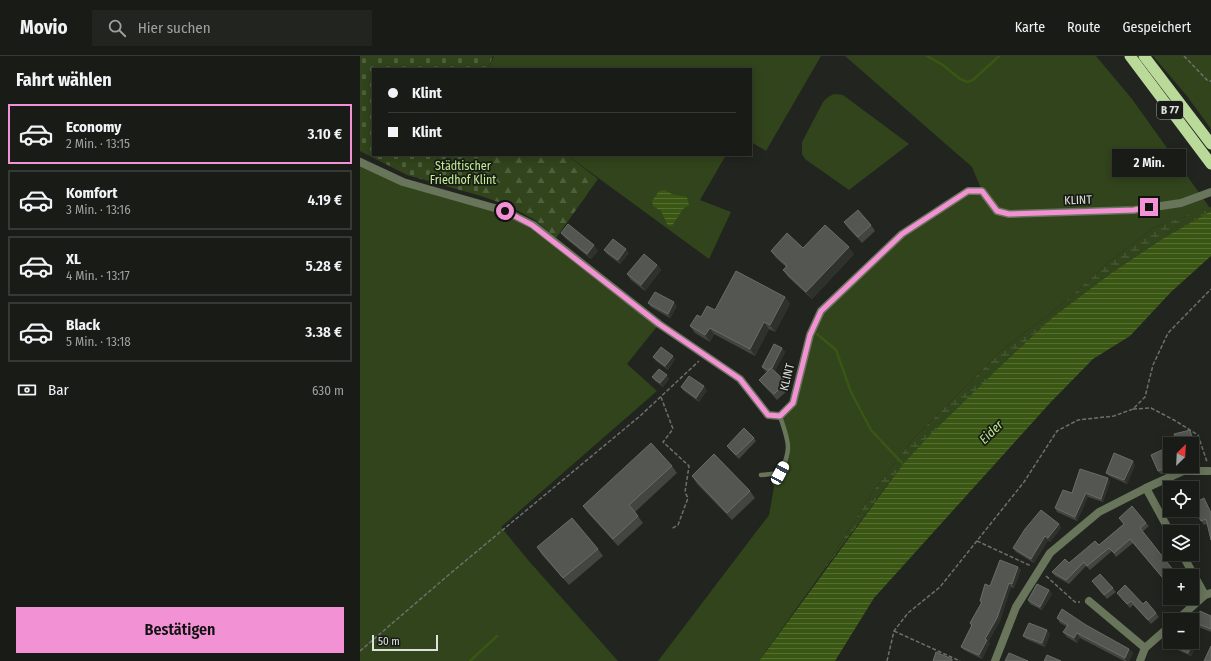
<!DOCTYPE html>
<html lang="de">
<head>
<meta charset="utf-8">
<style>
  :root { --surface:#191b17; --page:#222420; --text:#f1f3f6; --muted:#9fa1a1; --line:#373936; --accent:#f391d5 }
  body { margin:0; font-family:"Fira Sans Condensed",sans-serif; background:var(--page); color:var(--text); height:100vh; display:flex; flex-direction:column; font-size:15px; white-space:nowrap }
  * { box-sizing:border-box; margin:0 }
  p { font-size:13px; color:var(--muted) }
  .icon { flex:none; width:22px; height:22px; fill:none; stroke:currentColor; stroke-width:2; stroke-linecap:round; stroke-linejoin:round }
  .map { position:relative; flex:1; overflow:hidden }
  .side { display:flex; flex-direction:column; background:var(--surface); width:360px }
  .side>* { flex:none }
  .guide { position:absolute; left:12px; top:12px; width:380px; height:88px; border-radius:0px; box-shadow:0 2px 10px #0003,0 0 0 1px var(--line); display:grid; align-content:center; height:88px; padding:0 16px; background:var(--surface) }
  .needle { width:26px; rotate:24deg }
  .buttons { position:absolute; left:803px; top:381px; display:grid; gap:8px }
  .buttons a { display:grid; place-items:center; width:36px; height:36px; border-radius:0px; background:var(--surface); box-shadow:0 2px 10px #0003,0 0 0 1px var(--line); font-size:20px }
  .scale { position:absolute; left:12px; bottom:10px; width:66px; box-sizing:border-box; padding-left:4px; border:2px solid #dfe1dd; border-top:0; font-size:11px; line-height:14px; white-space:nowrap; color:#dfe1dd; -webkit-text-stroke:3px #181b16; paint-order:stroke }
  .end { position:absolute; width:18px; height:18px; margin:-9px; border:5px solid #f391d5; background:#111; box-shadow:0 0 0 2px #111 }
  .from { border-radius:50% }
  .bubble { position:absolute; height:28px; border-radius:0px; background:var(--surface); box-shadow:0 2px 10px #0003,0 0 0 1px var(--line); font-size:13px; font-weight:600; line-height:28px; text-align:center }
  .car { position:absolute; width:12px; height:24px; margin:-12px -6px; border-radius:5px; box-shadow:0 0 3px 1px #0007; background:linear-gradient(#fff 24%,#345 0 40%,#fff 0 76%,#345 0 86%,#fff 0) }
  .guide b { display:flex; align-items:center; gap:14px; height:38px; font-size:15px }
  .guide b+b { border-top:1px solid var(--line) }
  .guide i { width:10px; height:10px; background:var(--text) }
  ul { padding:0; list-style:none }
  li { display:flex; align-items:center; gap:12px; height:60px; margin:0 8px 6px; padding:0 8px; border:2px solid var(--line); border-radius:0px }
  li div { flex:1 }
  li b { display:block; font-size:15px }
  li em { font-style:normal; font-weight:600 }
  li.on { border-color:var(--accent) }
  li>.icon { width:36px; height:36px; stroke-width:1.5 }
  h2 { padding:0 16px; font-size:18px; line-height:48px }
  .pay { display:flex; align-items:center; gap:10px; height:44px; padding:0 16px; font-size:15px }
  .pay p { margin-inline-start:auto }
  .action { display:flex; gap:8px; margin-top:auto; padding:8px 16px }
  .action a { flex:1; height:46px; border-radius:0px; background:var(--accent); color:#111; font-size:16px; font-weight:600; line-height:46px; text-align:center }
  header { display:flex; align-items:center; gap:24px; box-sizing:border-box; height:56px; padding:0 20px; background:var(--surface); border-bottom:1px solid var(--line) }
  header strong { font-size:19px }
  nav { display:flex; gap:22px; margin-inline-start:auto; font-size:14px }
  .search { width:280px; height:36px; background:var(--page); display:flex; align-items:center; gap:10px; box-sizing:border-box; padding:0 14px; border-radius:0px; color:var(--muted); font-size:15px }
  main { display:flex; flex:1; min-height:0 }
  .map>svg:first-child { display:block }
  .green { fill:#31441b }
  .forest { fill:url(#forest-firs) }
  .wetland { fill:url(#wetland-marsh) }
  .cemetery { fill:url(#cemetery-stones) }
  .water { fill:url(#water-rules) }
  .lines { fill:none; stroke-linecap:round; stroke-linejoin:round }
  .stream { stroke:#3a5613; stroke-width:2.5 }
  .path { stroke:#6d706b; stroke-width:1.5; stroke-dasharray:4 2; stroke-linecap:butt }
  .service { stroke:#68755a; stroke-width:4.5 }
  .minor { stroke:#68755a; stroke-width:8 }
  .trunk { stroke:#bada9a; stroke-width:11 }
  .wall { fill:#434640 }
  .shaded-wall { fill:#2e312c }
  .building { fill:#545651; stroke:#696c67 }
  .route { stroke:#f391d5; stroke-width:5 }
  .labels { text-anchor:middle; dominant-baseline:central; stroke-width:3.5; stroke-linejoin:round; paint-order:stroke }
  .shield { fill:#181b16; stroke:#a3a6a1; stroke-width:1 }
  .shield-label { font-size:11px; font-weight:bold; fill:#dfe1dd }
  .park-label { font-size:12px; fill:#c4f194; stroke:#181b16 }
  .street-label { font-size:12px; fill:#dfe1dd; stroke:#181b16 }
  .water-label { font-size:13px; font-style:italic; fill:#b6e387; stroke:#181b16 }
</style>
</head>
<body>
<header>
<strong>Movio</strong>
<div class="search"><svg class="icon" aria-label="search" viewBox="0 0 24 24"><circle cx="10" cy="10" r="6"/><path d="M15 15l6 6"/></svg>Hier suchen</div>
<nav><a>Karte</a><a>Route</a><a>Gespeichert</a></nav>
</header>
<main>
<section class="side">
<h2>Fahrt wählen</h2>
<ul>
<li class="on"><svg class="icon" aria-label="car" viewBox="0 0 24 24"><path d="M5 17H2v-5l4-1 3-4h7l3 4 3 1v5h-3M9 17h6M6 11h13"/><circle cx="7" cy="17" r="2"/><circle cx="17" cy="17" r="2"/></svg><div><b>Economy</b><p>2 Min. · 13:15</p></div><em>3.10 €</em></li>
<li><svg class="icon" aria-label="car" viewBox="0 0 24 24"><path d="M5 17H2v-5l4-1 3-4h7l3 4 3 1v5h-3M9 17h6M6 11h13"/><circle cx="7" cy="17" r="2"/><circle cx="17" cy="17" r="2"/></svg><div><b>Komfort</b><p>3 Min. · 13:16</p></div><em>4.19 €</em></li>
<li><svg class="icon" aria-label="car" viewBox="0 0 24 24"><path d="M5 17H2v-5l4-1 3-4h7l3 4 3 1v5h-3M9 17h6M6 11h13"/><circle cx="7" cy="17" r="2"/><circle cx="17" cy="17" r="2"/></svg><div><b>XL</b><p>4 Min. · 13:17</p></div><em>5.28 €</em></li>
<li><svg class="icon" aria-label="car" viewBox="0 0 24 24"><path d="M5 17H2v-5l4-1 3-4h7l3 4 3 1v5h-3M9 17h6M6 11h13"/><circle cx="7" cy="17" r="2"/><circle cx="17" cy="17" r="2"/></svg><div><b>Black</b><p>5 Min. · 13:18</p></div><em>3.38 €</em></li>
</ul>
<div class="pay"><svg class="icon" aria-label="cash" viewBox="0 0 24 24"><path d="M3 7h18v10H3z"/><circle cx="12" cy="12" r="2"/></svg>Bar<p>630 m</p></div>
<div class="action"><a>Bestätigen</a></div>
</section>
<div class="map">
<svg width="851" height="605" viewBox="0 0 851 605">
  <defs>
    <pattern id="forest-firs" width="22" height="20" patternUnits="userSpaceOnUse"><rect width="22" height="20" fill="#31441b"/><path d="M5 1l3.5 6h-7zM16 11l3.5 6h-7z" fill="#4e5f3c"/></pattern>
    <pattern id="wetland-marsh" width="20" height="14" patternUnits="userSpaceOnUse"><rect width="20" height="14" fill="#31441b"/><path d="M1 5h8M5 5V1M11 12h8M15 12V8" fill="none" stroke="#4e5f3c"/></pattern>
    <pattern id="cemetery-stones" width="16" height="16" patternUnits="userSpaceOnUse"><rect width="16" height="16" fill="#31441b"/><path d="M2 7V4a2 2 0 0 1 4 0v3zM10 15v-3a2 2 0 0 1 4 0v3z" fill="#4e5f3c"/></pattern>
    <pattern id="water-rules" width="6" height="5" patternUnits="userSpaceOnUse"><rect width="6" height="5" fill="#3a5613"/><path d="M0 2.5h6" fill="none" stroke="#566e35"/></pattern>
  </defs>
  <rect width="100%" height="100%" fill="#21241f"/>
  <g class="green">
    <path d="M134 0H461L406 95 391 86V13H128Z"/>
    <path d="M485 0H736L772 43 850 152 795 171 749 206 702 248 642 294 553 383 514 434 459 521 399 605H298L409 459 414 431 412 427 420 417 429 389 420 360 426 355 461 255 542 178 608 135H622L612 111Z"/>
    <path d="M793 0H851V73L827 40Z"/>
    <path d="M474 38 483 39 549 88 489 134 445 103 442 98V86L463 46 468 41Z"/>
    <path d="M207 99H366L340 144 371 156 349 203Z"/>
    <path d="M0 106 43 126 120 147 172 169 299 268 267 308 297 335 141 471 168 504 258 605H0Z"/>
  </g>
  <path class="forest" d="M121 99H207L238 123 196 182 175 164 147 149 121 140Z"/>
  <path class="wetland" d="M851 151V155L802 183 750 218 693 261 650 301 543 408 459 521 514 434 553 383 642 294 702 248 749 206 795 171Z"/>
  <path class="cemetery" d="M0 0H133L128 13H13V99H121V140L47 119 0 95Z"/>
  <g class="water">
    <path d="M304 134 312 138 327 141 329 149 323 153 312 170H308L301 155 293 150 292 145 299 135Z"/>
    <path d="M851 155V200L811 236 770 280 733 303 690 347 514 542 475 605H399L543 408 572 377 650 301 693 261 750 218 802 183Z"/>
  </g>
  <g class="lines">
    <g class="stream">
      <path d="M567 0 583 9 600 23 607 26 613 24 639 0"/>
      <path d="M457 278 476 294 491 336 511 374 543 408"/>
      <path d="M110 605 137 580"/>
    </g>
    <g class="path">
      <path d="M824 0 848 25H851"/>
      <path d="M301 341 313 373 303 386 329 410 325 436 328 442 318 469 311 473"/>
      <path d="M773 353 791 352 814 364 838 379 847 406"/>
      <path d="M617 485 671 510"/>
      <path d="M686 520 715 546H720"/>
      <path d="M534 575 600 605"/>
      <path d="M0 595 92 516 280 360 339 305"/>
      <path d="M527 605 534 575 548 557 580 531 664 426 697 375 718 364 754 360 773 353 785 341 793 309 808 277 851 233"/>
    </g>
    <path class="service" d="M401 419 420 417C433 392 428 385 420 360"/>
    <g class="minor">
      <path d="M0 106 43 126 145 155 173 169 299 268 380 323 408 359 420 360 433 347 450 279 461 255 542 178 608 135H622L637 155 649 158 774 154 821 147 851 136"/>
      <path d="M786 432 823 415H849"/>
      <path d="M822 498 845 539"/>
      <path d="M729 545 785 592"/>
      <path d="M817 564 845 539 851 537"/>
      <path d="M635 605 656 551 690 497 739 456 786 432 810 476"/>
      <path d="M780 605 785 592 810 570"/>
    </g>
    <g class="trunk">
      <path d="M770 0 851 108"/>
      <path d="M784 0 851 88"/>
    </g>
  </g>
  <g class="wall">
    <path d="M763 97 772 112 760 119 757 115Z"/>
    <path d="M484 166 511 169 515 175 502 187 488 172Z"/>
    <path d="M201 177 238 195 231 203 205 182Z"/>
    <path d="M443 192 494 198 452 243 428 221 423 214 426 211 416 202 411 195Z"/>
    <path d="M244 194 269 197 260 208 247 198Z"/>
    <path d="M297 209 301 214 285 235 271 224 267 218Z"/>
    <path d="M425 241 430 248 415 276 409 273 395 300 354 278 350 286 335 277 330 270 341 261 355 254Z"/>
    <path d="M288 247 317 250 310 262 291 251Z"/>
    <path d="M422 292 425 296 415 315 426 326 430 332 417 344 403 329 399 324 407 316 405 315 402 311Z"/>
    <path d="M293 301 315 303 308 314 296 305Z"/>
    <path d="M292 321 309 323 303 331 295 325Z"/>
    <path d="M321 331 347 334 339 346 324 335Z"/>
    <path d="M832 378 838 397 832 399Z"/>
    <path d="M394 382 396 385 379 403 369 393 367 390Z"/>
    <path d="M804 393 807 397 810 404V410H813L814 413 801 418 798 415Z"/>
    <path d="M775 409 767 428 749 420 746 417Z"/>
    <path d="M312 410 317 417 275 456 283 467 258 490 228 457 223 450Z"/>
    <path d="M332 420 390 435 395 442 372 464 337 428Z"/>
    <path d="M750 426 743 446 728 441 717 465 697 456 695 452 712 437Z"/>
    <path d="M844 442 846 446 847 468 844 469 841 465Z"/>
    <path d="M759 462 786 467 789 470 782 476 810 520V535L805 529 807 527 773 487 756 501 752 495 730 514 726 510 709 528 695 520 692 516 709 507 739 489 764 468Z"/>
    <path d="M699 468 701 472 690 486 688 484 674 507 656 496 653 492Z"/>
    <path d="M177 491 238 493 243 500 209 529 182 499Z"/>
    <path d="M661 514 654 532 651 531 640 565 628 586 630 587 622 603 604 594 601 591 611 570 610 567 621 547 620 545 630 530Z"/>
    <path d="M732 525 753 532 756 536 747 543Z"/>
    <path d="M689 534 692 538 682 554 670 548 668 544Z"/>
    <path d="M757 537 783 548 796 557 799 561 791 568 773 549 770 552Z"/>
    <path d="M816 542H823L820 545Z"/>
    <path d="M851 560V576L838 571 836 567Z"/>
    <path d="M697 562 726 569 773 597 769 605H764L720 582 717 587 707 581 703 576 707 571 700 567Z"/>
    <path d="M687 574 690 578 685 591 666 583 663 580Z"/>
    <path d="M833 586 836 590 831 600 811 591 808 587Z"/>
  </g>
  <g class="shaded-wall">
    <path d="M234 189 238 195 231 203 227 198Z"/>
    <path d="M489 191 494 198 452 243 446 236Z"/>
    <path d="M266 193 269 197 260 208 258 204Z"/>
    <path d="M297 209 301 214 285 235 281 229Z"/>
    <path d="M425 241 430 248 415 276 410 269Z"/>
    <path d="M314 246 317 250 310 262 308 258Z"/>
    <path d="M404 266 409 273 395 300 390 293Z"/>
    <path d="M350 272 354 278 350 286 345 279Z"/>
    <path d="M422 292 425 296 413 319 410 315Z"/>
    <path d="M313 300 315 303 308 314 305 310Z"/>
    <path d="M307 319 309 323 303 331 300 327Z"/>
    <path d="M344 330 347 334 339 346 336 342Z"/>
    <path d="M830 374 832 378 838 397 835 393Z"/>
    <path d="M804 393 807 397 810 404V406Z"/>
    <path d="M773 405 775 409 767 428 764 424Z"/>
    <path d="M748 422 750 426 743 446 741 443Z"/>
    <path d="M726 437 728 441 717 465 715 461Z"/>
    <path d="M699 468 701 472 690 486 688 482Z"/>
    <path d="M685 480 688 484 674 507 671 503Z"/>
    <path d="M658 511 661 514 654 532 652 528Z"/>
    <path d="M649 527 651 531 640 565 628 586 630 587 622 603 619 599 625 583Z"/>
    <path d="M689 534 692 538 682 554 680 551Z"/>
    <path d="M687 574 690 578 685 591 682 587Z"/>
    <path d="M717 577 720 582 717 587 714 582Z"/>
    <path d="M833 586 836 590 831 600 828 597Z"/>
    <path d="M769 593 773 597 769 605H766L765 602Z"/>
  </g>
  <g class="building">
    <path d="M763 97 770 108 757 115 751 104Z"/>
    <path d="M498 154 511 169 498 181 484 166Z"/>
    <path d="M208 168 234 189 227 198 201 177Z"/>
    <path d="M465 169 489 191 446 236 423 214 427 210 411 195 427 177 443 192Z"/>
    <path d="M253 183 266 193 258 204 244 194Z"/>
    <path d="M284 198 297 209 281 229 267 218Z"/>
    <path d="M376 215 425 241 410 269 404 266 390 293 350 272 345 279 330 270 337 259 341 261 347 250 355 254Z"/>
    <path d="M295 236 314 246 308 258 288 247Z"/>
    <path d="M414 288 422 292 412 312H411L408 314 402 311Z"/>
    <path d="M301 291 313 300 305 310 293 301Z"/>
    <path d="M411 312 426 326 414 338 399 324Z"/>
    <path d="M299 313 307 319 300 327 292 321Z"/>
    <path d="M329 320 344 330 336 342 321 331Z"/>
    <path d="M384 372 394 382 376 399 367 390Z"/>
    <path d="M830 374 835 393 832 394V388H817L814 378Z"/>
    <path d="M291 387 312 410 269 449 278 460 253 483 223 450Z"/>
    <path d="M804 393 810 406V410L798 415 791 399Z"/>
    <path d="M754 397 773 405 764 424 746 417Z"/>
    <path d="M354 398 390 435 367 457 332 420Z"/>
    <path d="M720 413 748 422 741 443 726 437 715 461 695 452 703 434 712 437Z"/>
    <path d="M844 442 851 457V484L846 463 841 465 832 448Z"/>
    <path d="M772 450 786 467 780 472 818 520H810V534L805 529 807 527 770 483 754 497 749 492 727 510 724 506 706 524 692 516 705 503 709 507 735 485 739 489 764 468 759 462Z"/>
    <path d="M681 454 699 468 688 482 685 480 671 503 653 492 665 473Z"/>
    <path d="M212 462 238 493 203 522 177 491Z"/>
    <path d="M640 504 658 511 652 528 649 527 637 562 625 583 627 584 619 599 601 591 612 569 610 567 622 546 620 545 625 528 630 530Z"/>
    <path d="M740 518 753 532 744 539 732 525Z"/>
    <path d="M677 528 689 534 680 551 668 544Z"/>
    <path d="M765 529 783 548 786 545 796 557 788 564 771 545 767 548 757 537Z"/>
    <path d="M702 553 726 569 769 593 765 602 717 577 714 582 703 576 708 569 697 562Z"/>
    <path d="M840 555 851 560V573L836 567Z"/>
    <path d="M669 567 687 574 682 587 663 580Z"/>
    <path d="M810 584V586H833L828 597 808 587Z"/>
    <path d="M851 590V605H844Z"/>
    <path d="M576 596 592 603V605H573Z"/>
    <path d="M649 597 668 605H645Z"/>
    <path d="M687 599 701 605H684Z"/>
  </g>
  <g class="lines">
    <path class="route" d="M145 155 172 169 299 268 380 323 408 359 420 360 433 347 450 279 461 255 542 178 608 135H622L637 155 649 158 774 154 789 151"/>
  </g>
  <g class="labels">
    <rect class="shield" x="797" y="45" width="26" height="18" rx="3"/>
    <g class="shield-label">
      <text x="810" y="54">B 77</text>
    </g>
    <g class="park-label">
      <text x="103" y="110">Städtischer<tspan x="103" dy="14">Friedhof Klint</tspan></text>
    </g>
    <g class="street-label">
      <text transform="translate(718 144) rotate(-2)">KLINT</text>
      <text transform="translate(427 321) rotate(-76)">KLINT</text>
    </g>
    <g class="water-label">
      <text transform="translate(631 376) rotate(-44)">Eider</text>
    </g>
  </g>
</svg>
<div class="buttons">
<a><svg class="needle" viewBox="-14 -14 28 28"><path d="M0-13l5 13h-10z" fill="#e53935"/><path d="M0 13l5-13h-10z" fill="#9fa1a1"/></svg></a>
<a><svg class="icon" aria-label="locate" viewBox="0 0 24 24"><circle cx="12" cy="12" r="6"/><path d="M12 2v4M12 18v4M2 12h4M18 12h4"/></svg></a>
<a><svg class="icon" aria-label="layers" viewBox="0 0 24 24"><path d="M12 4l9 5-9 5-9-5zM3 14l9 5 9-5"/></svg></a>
<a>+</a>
<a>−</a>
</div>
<div class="scale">50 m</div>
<i class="end from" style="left:145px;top:155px"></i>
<i class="end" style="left:789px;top:151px"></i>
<div class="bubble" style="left:752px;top:93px;width:74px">2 Min.</div>
<i class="car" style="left:420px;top:417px;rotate:28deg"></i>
<div class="guide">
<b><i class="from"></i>Klint</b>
<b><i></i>Klint</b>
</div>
</div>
</main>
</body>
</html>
